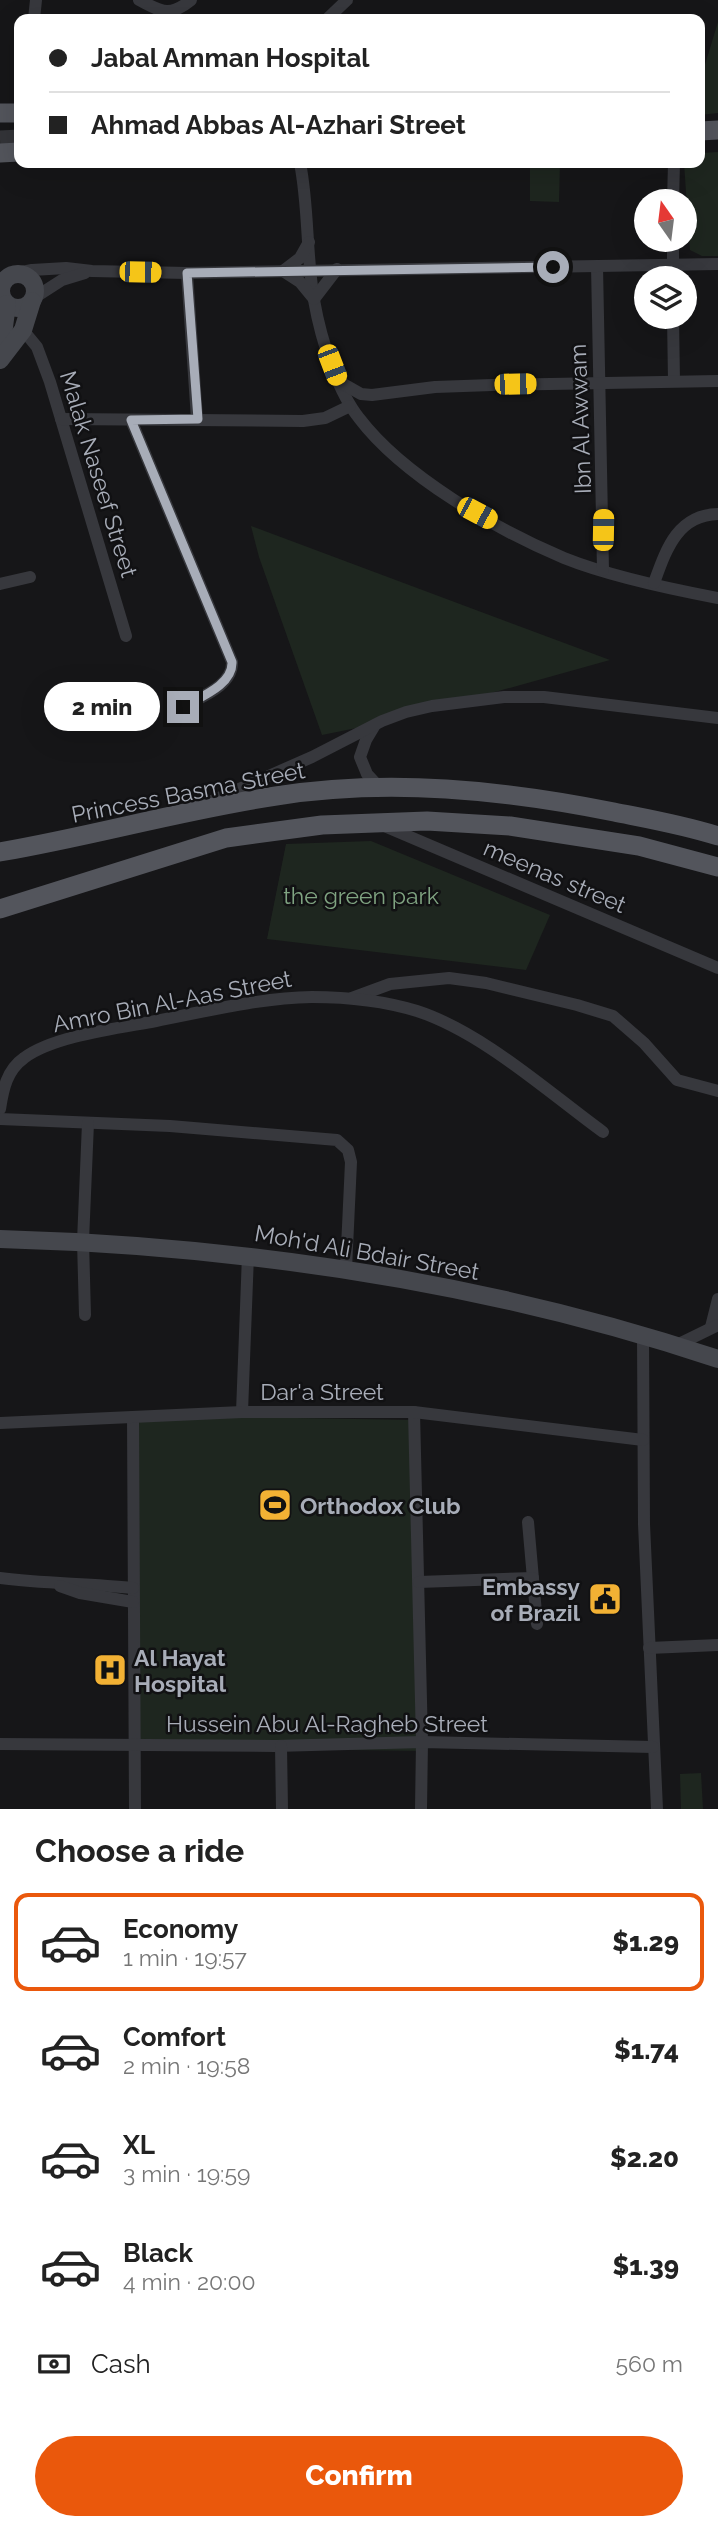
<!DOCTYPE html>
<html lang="en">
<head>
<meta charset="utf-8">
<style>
  :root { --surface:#fff; --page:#f2f2f2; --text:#222; --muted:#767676; --line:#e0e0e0; --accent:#ea580c }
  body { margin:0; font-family:Raleway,sans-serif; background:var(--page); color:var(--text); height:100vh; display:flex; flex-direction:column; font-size:26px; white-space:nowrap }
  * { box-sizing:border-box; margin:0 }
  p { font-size:23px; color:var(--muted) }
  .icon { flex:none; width:38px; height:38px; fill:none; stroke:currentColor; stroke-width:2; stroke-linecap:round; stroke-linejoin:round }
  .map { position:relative; height:1809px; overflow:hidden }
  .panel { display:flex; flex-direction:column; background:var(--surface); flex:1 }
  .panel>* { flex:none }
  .top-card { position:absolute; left:14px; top:14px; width:691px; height:154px; border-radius:14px; box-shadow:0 7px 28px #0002; display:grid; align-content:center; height:154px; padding:0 35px; background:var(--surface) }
  .needle { width:46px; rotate:346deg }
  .tools { position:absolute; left:634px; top:189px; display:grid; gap:14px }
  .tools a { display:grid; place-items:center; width:63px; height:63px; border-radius:50%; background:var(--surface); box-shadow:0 7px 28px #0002; font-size:35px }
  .end { position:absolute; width:32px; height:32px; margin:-16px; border:9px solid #a8adb8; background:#111; box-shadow:0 0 0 4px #111 }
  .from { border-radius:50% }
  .bubble { position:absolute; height:49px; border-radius:24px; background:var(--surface); box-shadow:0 7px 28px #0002; font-size:23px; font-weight:800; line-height:49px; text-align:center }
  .car { position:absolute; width:21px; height:42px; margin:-21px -10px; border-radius:9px; box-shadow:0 0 5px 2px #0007; background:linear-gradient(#f5c518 24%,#345 0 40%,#f5c518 0 76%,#345 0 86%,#f5c518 0) }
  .top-card b { display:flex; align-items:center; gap:24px; height:66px; font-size:26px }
  .top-card b+b { border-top:2px solid var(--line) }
  .top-card i { width:18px; height:18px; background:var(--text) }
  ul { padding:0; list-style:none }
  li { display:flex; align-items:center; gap:21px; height:98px; margin:0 14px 10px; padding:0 21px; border:4px solid transparent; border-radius:14px }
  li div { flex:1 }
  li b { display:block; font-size:26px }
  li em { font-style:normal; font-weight:800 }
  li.active { border-color:var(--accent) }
  li>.icon { width:63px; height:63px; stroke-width:1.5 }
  h2 { padding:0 35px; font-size:32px; line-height:84px }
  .pay { display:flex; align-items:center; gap:18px; height:77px; padding:0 35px; font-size:26px }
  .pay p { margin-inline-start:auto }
  .primary-button { display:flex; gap:14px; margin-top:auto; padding:14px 35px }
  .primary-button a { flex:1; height:80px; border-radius:42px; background:var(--accent); color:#fff; font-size:28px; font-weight:800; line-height:80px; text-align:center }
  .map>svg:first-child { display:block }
  .green { fill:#1e261f }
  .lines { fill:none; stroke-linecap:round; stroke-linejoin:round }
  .primary-tunnel { stroke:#333438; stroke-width:19; stroke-dasharray:19 10; stroke-linecap:butt }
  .street { stroke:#37383d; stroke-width:12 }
  .secondary { stroke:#45474d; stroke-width:18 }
  .primary { stroke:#53555c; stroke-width:19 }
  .route { stroke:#a8adb8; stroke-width:9 }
  .labels { text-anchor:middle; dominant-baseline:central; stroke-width:5; stroke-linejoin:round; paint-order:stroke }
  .street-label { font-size:23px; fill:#a8adb8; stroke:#111113 }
  .park-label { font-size:23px; fill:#7fa381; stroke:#111113 }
  .poi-label { font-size:23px; font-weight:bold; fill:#a8adb8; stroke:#111113; text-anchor:start }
</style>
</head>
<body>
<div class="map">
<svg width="718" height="1809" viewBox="0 0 718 1809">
  <rect width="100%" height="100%" fill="#161618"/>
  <g class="green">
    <path d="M718 22V113L700 115V81Z"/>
    <path d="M718 152V256H702L690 250 684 163H700V153Z"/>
    <path d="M530 163H560L559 202 530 201Z"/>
    <path d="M251 526 610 660 391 721 322 735 259 557Z"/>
    <path d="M371 841 550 915 526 970 267 939 286 844Z"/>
    <path d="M240 1417 414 1420 425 1751 137 1747 134 1419Z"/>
    <path d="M701 1773 703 1809H681L680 1774Z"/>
  </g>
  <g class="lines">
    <path class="primary-tunnel" d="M0 140 19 139"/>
    <g class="street">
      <path d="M139 0C161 11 169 18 191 0"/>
      <path d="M34 19 36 0"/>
      <path d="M327 19 347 0"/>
      <path d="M300 163C309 208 306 255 314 300 318 323 324 345 332 367 339 385 347 403 359 418 403 476 497 530 564 558 609 576 670 589 718 598"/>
      <path d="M673 201 674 163"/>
      <path d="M309 242 300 258 283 271 300 282 314 299 337 269"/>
      <path d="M597 266 603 570"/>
      <path d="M17 273 32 270 66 268 92 271 187 273 718 264"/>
      <path d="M187 273 197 419"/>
      <path d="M673 278V240"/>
      <path d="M34 298 62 280 85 273"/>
      <path d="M673 317 674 381"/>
      <path d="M23 330 37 347 50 382 126 636"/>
      <path d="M338 381 361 394 372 395 435 387 492 385 718 381"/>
      <path d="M61 419 303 421 325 418 350 406"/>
      <path d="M131 420 232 662C233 686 200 697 183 707"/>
      <path d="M654 583C666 550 677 515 718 514"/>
      <path d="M0 584 30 577"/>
      <path d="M375 725 366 740 360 757 367 774 380 788"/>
      <path d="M212 801 312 757 382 721 406 712 432 706 504 697H544L718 718"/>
      <path d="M382 825 718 968"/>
      <path d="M352 998 390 984 449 978 486 983 577 1005 613 1016 644 1043 677 1080 718 1091"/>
      <path d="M0 1109C3 1089 7 1070 24 1058 53 1036 119 1028 156 1021 207 1011 260 998 312 997 347 997 384 1001 417 1011 482 1032 548 1092 603 1132"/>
      <path d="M0 1119 170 1126 337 1140 348 1150 351 1162 346 1269"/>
      <path d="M85 1315 83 1241 88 1123"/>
      <path d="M711 1327 718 1299"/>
      <path d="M643 1337 644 1524 657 1809"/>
      <path d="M677 1345 718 1325"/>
      <path d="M242 1412 248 1255"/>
      <path d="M414 1412 422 1742 421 1809"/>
      <path d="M133 1417 135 1809"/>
      <path d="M0 1423 242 1412H414L643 1440"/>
      <path d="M528 1522 537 1624"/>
      <path d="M0 1578C44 1584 88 1583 133 1588"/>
      <path d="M419 1582 533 1578"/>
      <path d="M60 1586 80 1593 133 1602"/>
      <path d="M649 1648 718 1645"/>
      <path d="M0 1744 275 1746 422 1742 653 1747"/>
      <path d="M281 1746 282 1809"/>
    </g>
    <g class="secondary">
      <circle cx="18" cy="291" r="17"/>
      <path d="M0 357 7 304"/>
      <path d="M0 360 23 330 32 301"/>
      <path d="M0 1239C243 1246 487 1282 718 1359"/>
    </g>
    <g class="primary">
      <path d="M0 113H19"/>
      <path d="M700 131 718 130"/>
      <path d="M0 153 19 152"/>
      <path d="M0 852C93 836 183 810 276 796 389 778 504 790 614 812 649 819 684 825 718 836"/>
      <path d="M0 909 226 838 322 825 427 821 510 826 639 846 718 867"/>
    </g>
  </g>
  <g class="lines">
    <path class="route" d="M183 707C200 697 233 685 232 662L131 420 198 419 187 273 553 267"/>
  </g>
  <defs>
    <symbol id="stadium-square" viewBox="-11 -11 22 22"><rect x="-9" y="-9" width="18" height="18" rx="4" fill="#f2b134" stroke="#111113"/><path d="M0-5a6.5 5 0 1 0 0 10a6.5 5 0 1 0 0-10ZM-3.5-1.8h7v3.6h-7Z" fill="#111"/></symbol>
    <symbol id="civic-square" viewBox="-11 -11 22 22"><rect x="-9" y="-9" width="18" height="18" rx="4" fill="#f2b134" stroke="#111113"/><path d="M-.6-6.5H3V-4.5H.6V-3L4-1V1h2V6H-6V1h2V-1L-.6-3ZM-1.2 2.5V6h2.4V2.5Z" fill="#111"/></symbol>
    <symbol id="hospital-square" viewBox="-11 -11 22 22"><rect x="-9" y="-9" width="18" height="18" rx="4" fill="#f2b134" stroke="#111113"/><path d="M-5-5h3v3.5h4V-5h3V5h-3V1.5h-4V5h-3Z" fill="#111"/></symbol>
  </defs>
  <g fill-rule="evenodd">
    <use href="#stadium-square" x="256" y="1486" width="38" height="38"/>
    <use href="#civic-square" x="586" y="1580" width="38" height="38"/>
    <use href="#hospital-square" x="91" y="1651" width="38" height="38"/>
  </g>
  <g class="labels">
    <g class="street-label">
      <text transform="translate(580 419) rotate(-92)">Ibn Al Awwam</text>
      <text transform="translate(99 474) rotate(73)">Malak Naseef Street</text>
      <text transform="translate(188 792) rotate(-11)">Princess Basma Street</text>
      <text transform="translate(555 876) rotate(23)">meenas street</text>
      <text transform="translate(172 1001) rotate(-11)">Amro Bin Al-Aas Street</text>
      <text transform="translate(367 1252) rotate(10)">Moh'd Ali Bdair Street</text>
      <text x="322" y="1391">Dar'a Street</text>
      <text x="327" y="1723">Hussein Abu Al-Ragheb Street</text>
    </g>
    <g class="park-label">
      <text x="361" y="895">the green park</text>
    </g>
    <g class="poi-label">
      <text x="300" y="1505">Orthodox Club</text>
      <text x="580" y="1586" text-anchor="end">Embassy<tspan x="580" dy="26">of Brazil</tspan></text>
      <text x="134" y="1657">Al Hayat<tspan x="134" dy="26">Hospital</tspan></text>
    </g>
  </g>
</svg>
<div class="tools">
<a><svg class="needle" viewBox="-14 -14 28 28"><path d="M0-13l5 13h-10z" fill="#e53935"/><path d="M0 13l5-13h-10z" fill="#767676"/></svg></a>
<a><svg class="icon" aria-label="layers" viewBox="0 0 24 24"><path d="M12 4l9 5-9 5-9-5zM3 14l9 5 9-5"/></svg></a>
</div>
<i class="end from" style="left:553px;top:267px"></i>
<i class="end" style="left:183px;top:707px"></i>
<div class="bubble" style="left:44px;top:682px;width:116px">2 min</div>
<i class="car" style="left:140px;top:272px;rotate:91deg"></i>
<i class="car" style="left:332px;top:365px;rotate:159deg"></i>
<i class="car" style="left:515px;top:384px;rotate:89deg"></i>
<i class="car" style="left:477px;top:513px;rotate:118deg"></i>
<i class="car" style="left:603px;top:530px;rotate:1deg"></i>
<div class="top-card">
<b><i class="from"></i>Jabal Amman Hospital</b>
<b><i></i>Ahmad Abbas Al-Azhari Street</b>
</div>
</div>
<section class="panel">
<h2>Choose a ride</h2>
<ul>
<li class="active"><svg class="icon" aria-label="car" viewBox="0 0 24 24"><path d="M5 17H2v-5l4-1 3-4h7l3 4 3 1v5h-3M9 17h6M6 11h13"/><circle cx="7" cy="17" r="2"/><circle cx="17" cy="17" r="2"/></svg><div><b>Economy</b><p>1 min · 19:57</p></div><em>$1.29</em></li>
<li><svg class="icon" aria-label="car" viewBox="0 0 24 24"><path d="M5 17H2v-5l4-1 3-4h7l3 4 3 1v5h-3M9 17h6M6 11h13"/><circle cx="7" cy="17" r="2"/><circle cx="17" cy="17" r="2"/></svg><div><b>Comfort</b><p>2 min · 19:58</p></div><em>$1.74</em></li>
<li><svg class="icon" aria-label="car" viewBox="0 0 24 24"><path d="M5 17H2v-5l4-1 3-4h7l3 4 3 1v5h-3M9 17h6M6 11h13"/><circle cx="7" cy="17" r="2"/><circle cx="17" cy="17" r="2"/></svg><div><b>XL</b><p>3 min · 19:59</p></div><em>$2.20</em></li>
<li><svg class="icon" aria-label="car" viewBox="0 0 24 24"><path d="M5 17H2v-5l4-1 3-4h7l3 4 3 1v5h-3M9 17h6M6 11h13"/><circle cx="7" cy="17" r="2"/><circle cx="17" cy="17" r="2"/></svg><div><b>Black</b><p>4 min · 20:00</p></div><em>$1.39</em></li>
</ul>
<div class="pay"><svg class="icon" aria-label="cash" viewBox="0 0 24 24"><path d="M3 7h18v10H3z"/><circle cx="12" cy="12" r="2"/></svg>Cash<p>560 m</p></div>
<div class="primary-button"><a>Confirm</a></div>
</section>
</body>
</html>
